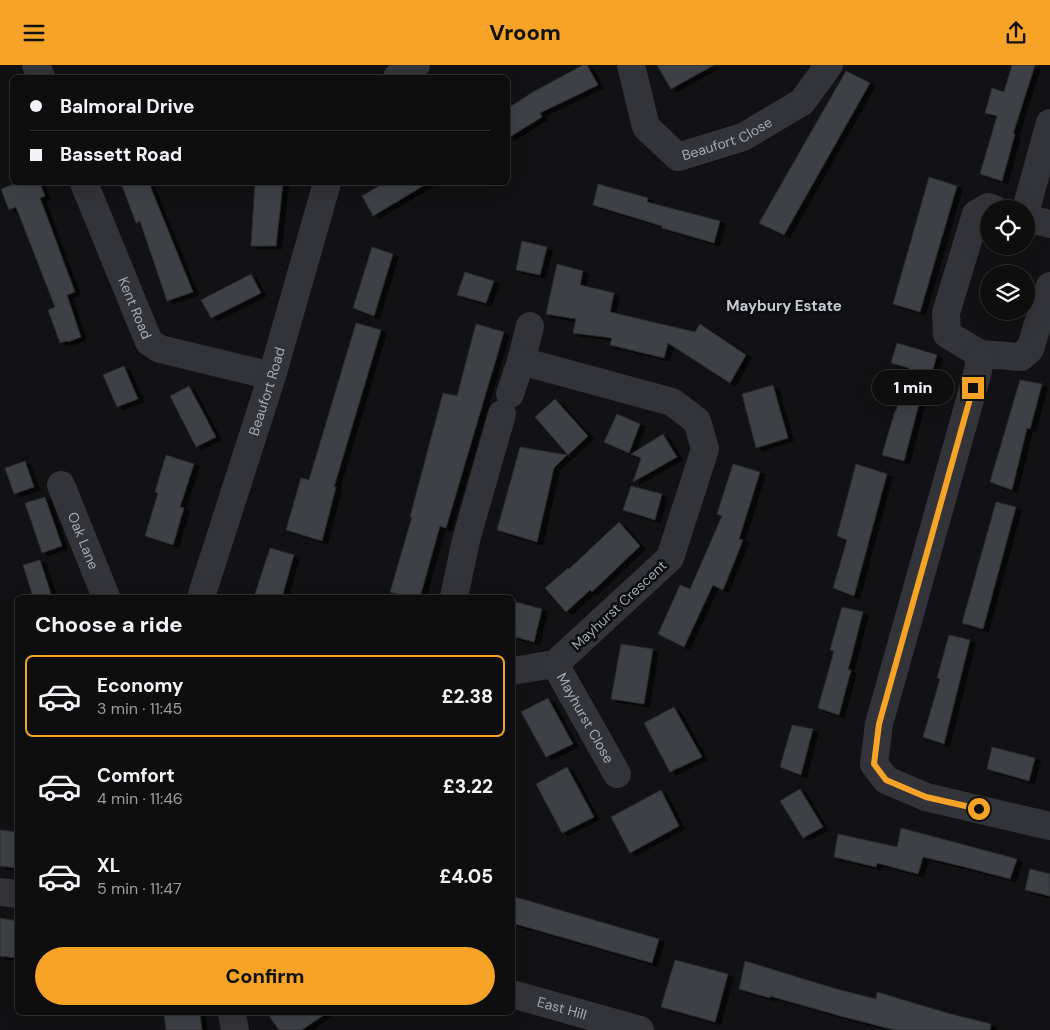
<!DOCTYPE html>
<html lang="en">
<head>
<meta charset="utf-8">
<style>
  :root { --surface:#0e0e0f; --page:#171718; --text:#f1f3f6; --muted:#9b9c9e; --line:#2e2e2f; --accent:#f6a328 }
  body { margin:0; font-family:"DM Sans",sans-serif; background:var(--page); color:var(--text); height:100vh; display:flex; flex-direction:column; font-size:19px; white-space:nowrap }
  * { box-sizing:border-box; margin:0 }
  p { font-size:16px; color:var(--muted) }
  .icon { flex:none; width:28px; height:28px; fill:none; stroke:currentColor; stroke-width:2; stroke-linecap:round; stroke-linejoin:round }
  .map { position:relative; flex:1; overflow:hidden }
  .side { position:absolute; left:15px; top:530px; width:500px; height:420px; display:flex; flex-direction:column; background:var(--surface); border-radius:8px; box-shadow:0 5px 20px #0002,0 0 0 1px var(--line) }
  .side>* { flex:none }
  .guide { position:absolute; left:10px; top:10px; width:500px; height:110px; border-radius:8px; box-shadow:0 5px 20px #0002,0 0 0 1px var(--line); display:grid; align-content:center; height:110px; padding:0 20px; background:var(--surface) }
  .controls { position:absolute; left:980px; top:135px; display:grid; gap:10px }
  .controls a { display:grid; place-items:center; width:55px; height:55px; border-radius:50%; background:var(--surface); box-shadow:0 5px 20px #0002,0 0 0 1px var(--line); font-size:25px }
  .end { position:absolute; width:22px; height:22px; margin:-11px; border:6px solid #f6a328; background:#111; box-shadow:0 0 0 2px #111 }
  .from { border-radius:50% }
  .bubble { position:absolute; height:35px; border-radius:18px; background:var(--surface); box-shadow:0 5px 20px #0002,0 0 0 1px var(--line); font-size:16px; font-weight:800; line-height:35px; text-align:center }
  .guide b { display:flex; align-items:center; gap:18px; height:48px; font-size:19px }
  .guide b+b { border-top:1px solid var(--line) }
  .guide i { width:12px; height:12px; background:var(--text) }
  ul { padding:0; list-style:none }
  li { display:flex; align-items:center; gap:15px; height:82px; margin:0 10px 8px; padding:0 10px; border:2px solid transparent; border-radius:8px }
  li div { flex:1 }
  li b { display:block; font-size:19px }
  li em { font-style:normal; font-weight:800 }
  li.active { border-color:var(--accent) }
  li>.icon { width:45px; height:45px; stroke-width:1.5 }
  h2 { padding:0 20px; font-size:22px; line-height:60px }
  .action { display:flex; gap:10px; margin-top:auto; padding:10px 20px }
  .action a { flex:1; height:58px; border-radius:30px; background:var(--accent); color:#111; font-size:20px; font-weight:800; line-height:58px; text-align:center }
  header { display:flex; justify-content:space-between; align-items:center; height:65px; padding:0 20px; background:var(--accent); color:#111; font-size:22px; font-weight:800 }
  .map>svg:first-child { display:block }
  .building { fill:#3e4044; stroke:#2c2c30; filter:url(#shadow) }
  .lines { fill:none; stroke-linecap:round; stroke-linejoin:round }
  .minor { stroke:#333439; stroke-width:28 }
  .route { stroke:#f6a328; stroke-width:6 }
  .labels { text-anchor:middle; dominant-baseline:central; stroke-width:5; stroke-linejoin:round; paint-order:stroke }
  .street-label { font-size:14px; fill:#a3aab5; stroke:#0d0d0f }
  .neighbourhood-label { font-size:15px; font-weight:bold; fill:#c4c8d1; stroke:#0d0d0f }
</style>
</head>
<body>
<header><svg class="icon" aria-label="menu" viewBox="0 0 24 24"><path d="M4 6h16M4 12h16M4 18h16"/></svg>Vroom<svg class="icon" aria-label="share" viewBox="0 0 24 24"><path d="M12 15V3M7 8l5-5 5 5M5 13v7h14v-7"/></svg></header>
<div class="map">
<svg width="1050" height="965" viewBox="0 0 1050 965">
  <defs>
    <filter id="shadow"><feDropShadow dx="5.5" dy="3" stdDeviation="0" flood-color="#0009"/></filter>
  </defs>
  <rect width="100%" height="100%" fill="#121214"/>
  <g class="building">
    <path d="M583 0H587L598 20 540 48 542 52 508 73V43L533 27Z"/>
    <path d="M657 0H714L671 24Z"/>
    <path d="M1012 0H1035L1013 69H1015L1002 116 980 109 997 51 985 48 992 23 1004 27Z"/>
    <path d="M846 6 870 18 784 170 759 158Z"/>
    <path d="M929 112 957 121 920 247 893 239Z"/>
    <path d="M17 118H40L45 131 40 133 75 227 67 230 81 272 68 277 67 276 60 278 48 245 55 242 16 142 9 145 1 124Z"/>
    <path d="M121 118H149L193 227 167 236 140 156 136 158Z"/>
    <path d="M255 118H283L276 181H251Z"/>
    <path d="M384 118H428L373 151 362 131Z"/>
    <path d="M598 119 648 133 647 137 720 156 714 178 662 163V161L593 140Z"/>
    <path d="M522 176 547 182 540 210 516 205Z"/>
    <path d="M372 182 393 189 374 251 353 243Z"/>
    <path d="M557 199 583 206 580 220 614 228 610 247 695 267 700 259 746 290 730 318 668 278 664 293 610 280 612 273 573 268 576 254 546 249Z"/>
    <path d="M465 207 494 216 486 238 457 230Z"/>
    <path d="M251 209 261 228 211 253 201 235Z"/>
    <path d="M356 258 381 265 334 422H336L322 476 286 465 301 413 309 415Z"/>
    <path d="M476 259 504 267 446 463 440 461 420 532H408L390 527 412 452H410L443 328 457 331Z"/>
    <path d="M897 278 937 290 924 336 920 335 904 396 882 390 895 346H896L909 303 891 298Z"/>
    <path d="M124 301 138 334 117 342 103 310Z"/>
    <path d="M1020 315 1042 319 1030 364 1027 363 1012 425 990 417Z"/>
    <path d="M773 320 788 373 756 383 742 329Z"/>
    <path d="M189 321 216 372 196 382 170 331Z"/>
    <path d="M555 334 588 371 568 390 535 352Z"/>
    <path d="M617 349 640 359 629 388 604 377Z"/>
    <path d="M663 369 677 392 633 417 641 393 631 389Z"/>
    <path d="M520 382 567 390 554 403 537 477 497 465Z"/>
    <path d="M166 390 194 399 180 442 184 443 173 480 145 471 158 428 155 427Z"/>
    <path d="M25 396 34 422 14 429 5 403Z"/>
    <path d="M733 399 760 407 739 474 743 475 723 525 713 520 684 582 658 569 680 520 690 524 722 451 717 449Z"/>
    <path d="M856 399 887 409 854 531 833 523 847 475 837 471Z"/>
    <path d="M631 421 662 429 655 455 623 445Z"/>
    <path d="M45 432 62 481 42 488 25 438Z"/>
    <path d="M996 437 1016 442 983 564 962 558Z"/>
    <path d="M619 457 640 481 592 527 590 525 566 547 545 523 568 503 569 504Z"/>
    <path d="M270 483 294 490 282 532H254Z"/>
    <path d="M40 495 52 532H33L23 500Z"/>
    <path d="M512 536 542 544 534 577 512 571Z"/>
    <path d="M842 542 863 547 848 605H851L839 650 818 643 834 586 830 585Z"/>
    <path d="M949 570 970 575 944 679 923 672 940 614 937 613Z"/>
    <path d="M621 579 653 584 644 639 611 634Z"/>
    <path d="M548 633 573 679 546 692 521 647Z"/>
    <path d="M674 642 702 692 670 707 644 658Z"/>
    <path d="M792 660 813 664 801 710 780 702Z"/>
    <path d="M992 682 1035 693 1029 716 987 704Z"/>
    <path d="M567 702 594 752 562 768 536 719Z"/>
    <path d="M800 724 823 762 803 773 780 736Z"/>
    <path d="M661 725 679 761 630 788 611 752Z"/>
    <path d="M901 763 1017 794 1010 814 965 802 923 792 918 809 877 798 876 802 834 792 838 769 897 782Z"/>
    <path d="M0 765 18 767V803L0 801Z"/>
    <path d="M1030 804 1050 809V831L1025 825Z"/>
    <path d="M512 831 659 874 652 898 512 858Z"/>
    <path d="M0 853 18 856V893L0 891Z"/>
    <path d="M675 895 728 909 715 957 661 942Z"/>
    <path d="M745 896 833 923 876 934 877 927 947 948 991 959 990 965H895L844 952 770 931V933L739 924Z"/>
    <path d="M164 948H200L202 965H166Z"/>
    <path d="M267 948H327L302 965H279Z"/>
  </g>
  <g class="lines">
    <g class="minor">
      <path d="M36 0 41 12"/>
      <path id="s1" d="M631 0 646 62 678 92 743 72 802 37 829 0"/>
      <path d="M397 12 416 0"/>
      <path id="s2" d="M84 118 149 277 160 284 272 311"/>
      <path d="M994 144 988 142 976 149 946 248 947 269 980 289 1021 292 1030 284 1050 221"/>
      <path d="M1026 144 1050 58"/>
      <path d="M1026 153 1050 159"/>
      <path d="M980 289 978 306 879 659 874 699 886 715 926 732 1050 761"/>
      <path d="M521 296 530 261"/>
      <path d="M510 329 521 296 672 337 697 356 705 384 670 493 555 599 512 606"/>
      <path id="s3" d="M61 420 106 532"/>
      <path id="s4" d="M201 532 272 311 327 118"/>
      <path d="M454 532 466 475 502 349"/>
      <path id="s5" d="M555 599 617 709"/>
      <path d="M0 827 18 829"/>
      <path id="s6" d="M512 929 640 965"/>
      <path d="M232 948 235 965"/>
    </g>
  </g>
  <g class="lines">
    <path class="route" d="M973 323 879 659 874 699 886 715 926 732 979 744"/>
  </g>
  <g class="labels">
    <g class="street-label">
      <text stroke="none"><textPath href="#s1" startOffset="160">Beaufort Close</textPath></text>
      <text stroke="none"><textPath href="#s2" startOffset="135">Kent Road</textPath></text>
      <text stroke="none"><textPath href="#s4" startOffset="216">Beaufort Road</textPath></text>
      <text stroke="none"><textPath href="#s3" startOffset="60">Oak Lane</textPath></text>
      <text transform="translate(619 540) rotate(-43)">Mayhurst Crescent</text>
      <text stroke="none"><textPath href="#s5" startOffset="62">Mayhurst Close</textPath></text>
      <text stroke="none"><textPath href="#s6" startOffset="52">East Hill</textPath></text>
    </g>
    <g class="neighbourhood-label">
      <text x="784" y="241">Maybury Estate</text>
    </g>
  </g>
</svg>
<div class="controls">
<a><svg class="icon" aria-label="locate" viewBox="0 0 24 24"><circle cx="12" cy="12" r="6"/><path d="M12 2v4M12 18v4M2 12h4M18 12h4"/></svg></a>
<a><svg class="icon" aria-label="layers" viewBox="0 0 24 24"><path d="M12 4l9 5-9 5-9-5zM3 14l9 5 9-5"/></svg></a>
</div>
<i class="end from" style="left:979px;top:744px"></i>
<i class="end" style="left:973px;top:323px"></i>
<div class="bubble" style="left:872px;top:305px;width:82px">1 min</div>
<div class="guide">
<b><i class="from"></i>Balmoral Drive</b>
<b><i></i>Bassett Road</b>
</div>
<section class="side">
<h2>Choose a ride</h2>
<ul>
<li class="active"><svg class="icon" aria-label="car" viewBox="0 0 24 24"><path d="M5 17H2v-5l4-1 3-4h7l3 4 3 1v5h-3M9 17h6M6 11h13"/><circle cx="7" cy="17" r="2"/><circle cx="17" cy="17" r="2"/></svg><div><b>Economy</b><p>3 min · 11:45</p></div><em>£2.38</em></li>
<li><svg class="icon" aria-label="car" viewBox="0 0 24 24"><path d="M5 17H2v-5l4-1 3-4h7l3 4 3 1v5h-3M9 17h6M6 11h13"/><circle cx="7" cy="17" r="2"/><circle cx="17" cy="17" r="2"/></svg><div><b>Comfort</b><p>4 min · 11:46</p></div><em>£3.22</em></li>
<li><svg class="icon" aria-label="car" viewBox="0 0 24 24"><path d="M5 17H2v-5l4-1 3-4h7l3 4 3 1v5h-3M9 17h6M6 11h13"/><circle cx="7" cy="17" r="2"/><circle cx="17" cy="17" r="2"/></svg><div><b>XL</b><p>5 min · 11:47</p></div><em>£4.05</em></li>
</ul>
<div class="action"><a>Confirm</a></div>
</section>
</div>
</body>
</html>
